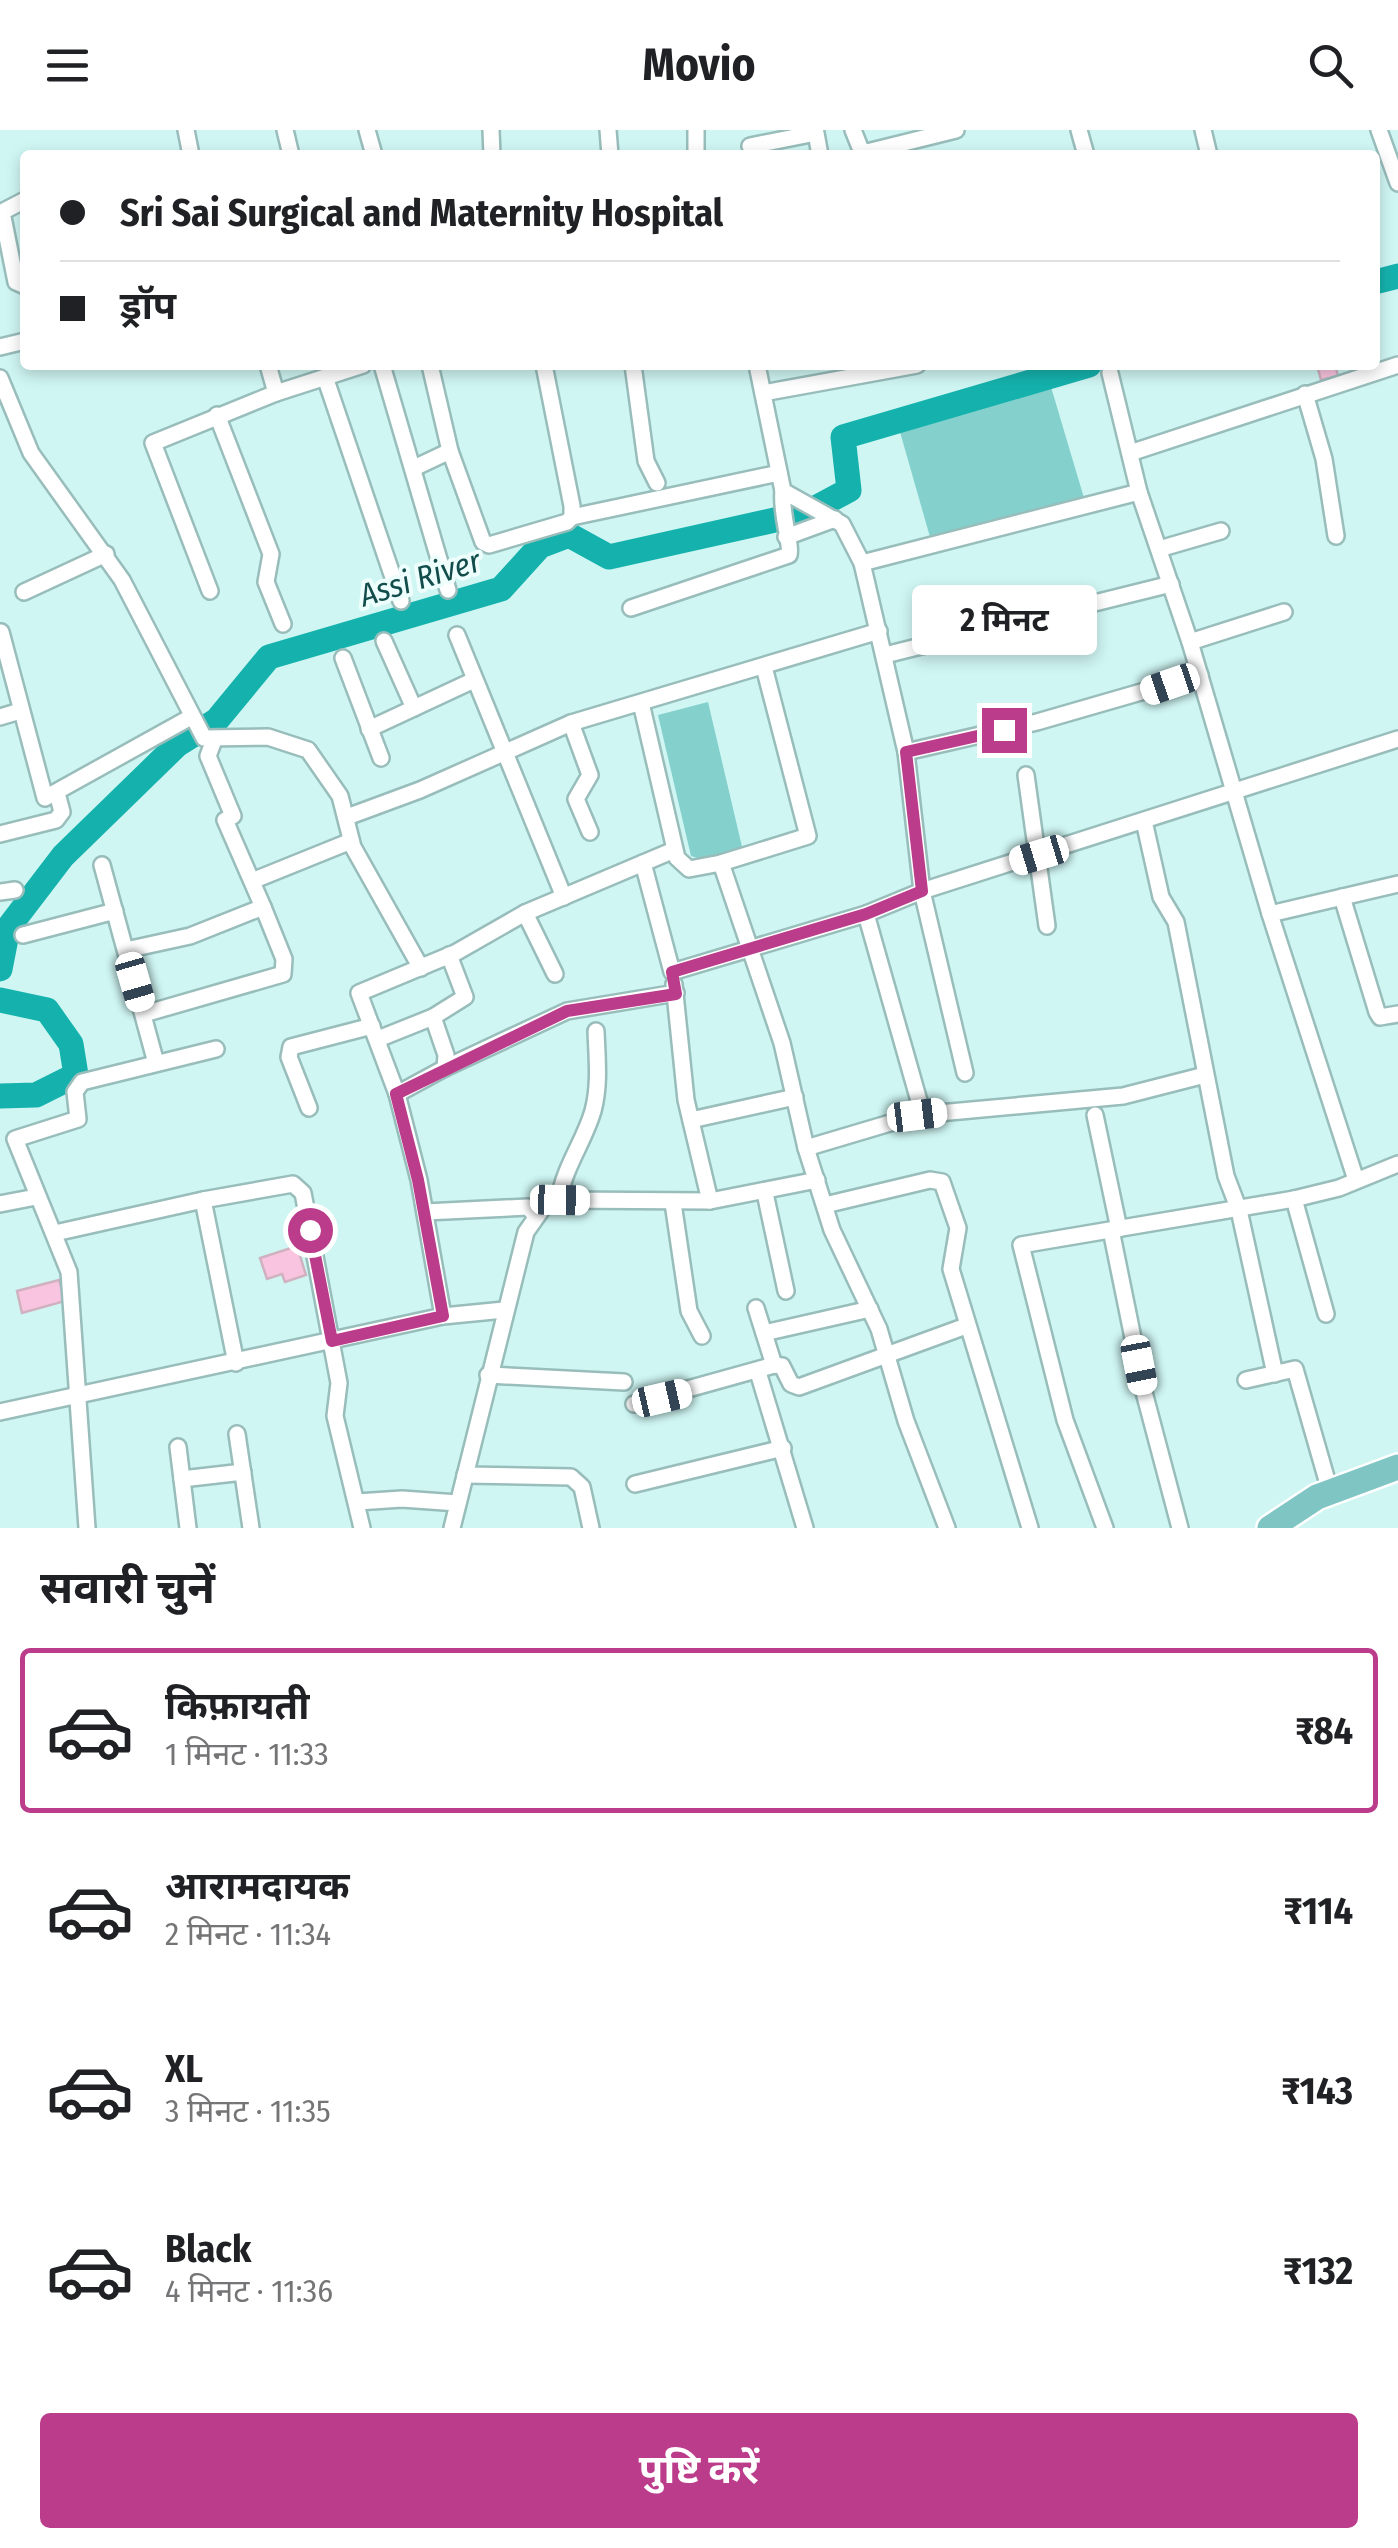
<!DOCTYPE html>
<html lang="hi">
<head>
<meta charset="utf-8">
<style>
  :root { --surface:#fff; --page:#f2f2f2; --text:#202124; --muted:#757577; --line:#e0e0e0; --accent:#bb3c8a }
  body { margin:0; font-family:"Fira Sans Condensed","Noto Sans Devanagari",sans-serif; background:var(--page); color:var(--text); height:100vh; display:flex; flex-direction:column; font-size:38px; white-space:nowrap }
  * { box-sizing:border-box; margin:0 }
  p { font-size:32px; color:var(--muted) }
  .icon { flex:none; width:55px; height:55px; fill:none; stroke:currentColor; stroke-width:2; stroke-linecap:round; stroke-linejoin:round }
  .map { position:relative; height:1398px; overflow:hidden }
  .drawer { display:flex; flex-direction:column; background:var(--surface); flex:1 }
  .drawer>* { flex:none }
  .guide { position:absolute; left:20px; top:20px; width:1360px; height:220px; border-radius:10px; box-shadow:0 5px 15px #0003; display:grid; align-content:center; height:220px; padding:0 40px; background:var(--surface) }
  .end { position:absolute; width:45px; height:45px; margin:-22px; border:12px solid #bb3c8a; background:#fff; box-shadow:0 0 0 5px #fff }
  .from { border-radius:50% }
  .bubble { position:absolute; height:70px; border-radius:10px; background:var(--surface); box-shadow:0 5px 15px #0003; font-size:32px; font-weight:700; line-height:70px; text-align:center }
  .car { position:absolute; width:30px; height:60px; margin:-30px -15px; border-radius:12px; box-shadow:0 0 8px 2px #0007; background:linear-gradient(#fff 24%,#345 0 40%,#fff 0 76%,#345 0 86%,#fff 0) }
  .guide b { display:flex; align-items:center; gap:35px; height:95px; font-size:38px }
  .guide b+b { border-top:2px solid var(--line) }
  .guide i { width:25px; height:25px; background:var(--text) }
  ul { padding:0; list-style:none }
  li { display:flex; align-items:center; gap:30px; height:165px; margin:0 20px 15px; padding:0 20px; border:5px solid transparent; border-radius:10px }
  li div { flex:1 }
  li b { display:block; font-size:38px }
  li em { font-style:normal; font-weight:700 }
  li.on { border-color:var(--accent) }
  li>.icon { width:90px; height:90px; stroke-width:1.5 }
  h2 { padding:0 40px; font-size:45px; line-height:120px }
  .primary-button { display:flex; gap:20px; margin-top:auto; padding:20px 40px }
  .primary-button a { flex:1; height:115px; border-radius:10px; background:var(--accent); color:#fff; font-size:40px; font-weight:700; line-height:115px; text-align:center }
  header { display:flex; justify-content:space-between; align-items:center; height:130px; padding:0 40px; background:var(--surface); font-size:45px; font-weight:700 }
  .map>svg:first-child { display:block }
  .green { fill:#83d0cc }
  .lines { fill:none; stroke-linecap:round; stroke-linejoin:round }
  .river { stroke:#15b2ad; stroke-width:25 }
  .building { fill:#f9c4df; stroke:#cfb1c0; stroke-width:2.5 }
  .street-casing { stroke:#98bdbb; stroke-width:20 }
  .primary-casing { stroke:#fff; stroke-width:30 }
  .street { stroke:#fff; stroke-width:15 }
  .primary { stroke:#7fc5c4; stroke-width:25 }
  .route { stroke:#bb3c8a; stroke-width:12 }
  .labels { text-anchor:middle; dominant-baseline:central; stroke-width:8; stroke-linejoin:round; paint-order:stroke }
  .water-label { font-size:32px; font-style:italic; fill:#124d4b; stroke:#eefefc }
</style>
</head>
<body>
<header><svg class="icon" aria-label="menu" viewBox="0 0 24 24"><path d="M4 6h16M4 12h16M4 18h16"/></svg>Movio<svg class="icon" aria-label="search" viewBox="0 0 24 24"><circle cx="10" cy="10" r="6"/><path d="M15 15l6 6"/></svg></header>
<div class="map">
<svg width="1398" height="1398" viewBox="0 0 1398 1398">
  <rect width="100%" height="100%" fill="#cff6f3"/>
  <g class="green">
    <path d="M1051 257 1084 368 930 407 900 302Z"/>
    <path d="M708 572 743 721 708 731 691 726 658 585Z"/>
  </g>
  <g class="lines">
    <g class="river">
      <path d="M1375 152 1398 146"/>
      <path d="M0 839 8 798 63 726 177 615 217 590 269 527 501 459 540 416 569 405 609 427 806 383 849 360 843 307 1089 235"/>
      <path d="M0 870 47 880 71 914 76 945 36 965 0 966"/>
    </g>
  </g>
  <g class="building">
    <path d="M1317 235H1335L1338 246 1321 250Z"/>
    <path d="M297 1116 306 1145 285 1152 282 1144 267 1149 260 1128Z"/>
    <path d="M59 1150 65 1171 22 1183 17 1161Z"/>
  </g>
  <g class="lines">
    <defs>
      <g id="street">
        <path d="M186 0 191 25"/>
        <path d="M285 0 291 25"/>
        <path d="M367 0 374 25"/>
        <path d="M491 0 492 25"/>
        <path d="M608 0 610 25"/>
        <path d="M853 0 861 20 867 22 956 0"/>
        <path d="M1079 0 1086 25"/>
        <path d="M1203 0 1209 25"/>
        <path d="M1379 0 1398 53"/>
        <path d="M750 16 816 3 820 25"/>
        <path d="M696 25V0"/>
        <path d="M25 70 2 82 16 152 25 156"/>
        <path d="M0 217 25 211"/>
        <path d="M268 235 276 263 363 235"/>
        <path d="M382 235 448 460"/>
        <path d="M633 235 646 331 657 353"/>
        <path d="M757 235 783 361 842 394 862 433 906 622 922 761 965 943"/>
        <path d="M1110 243 1139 362 1190 512 1270 784 1356 1050"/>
        <path d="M325 247 401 471"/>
        <path d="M0 248 31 323 122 450 204 608 268 607 308 620 340 666 353 717 421 838"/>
        <path d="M763 263 917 235"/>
        <path d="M1305 264 1324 329 1336 406"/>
        <path d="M217 285 271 424 266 452 283 494"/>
        <path d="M450 321 483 412 489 415 567 392 572 387V376L544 235"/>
        <path d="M1130 323 1398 235"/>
        <path d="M414 338 450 321 430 235"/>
        <path d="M572 387 779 343"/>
        <path d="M786 407 835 389"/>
        <path d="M1159 419 1221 401"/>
        <path d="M862 433 1139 362"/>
        <path d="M210 461 153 313 276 263"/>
        <path d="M24 462 106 424"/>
        <path d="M631 478 789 425C792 416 780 381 783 361"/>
        <path d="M1 502 45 668 191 587"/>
        <path d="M457 505 564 767"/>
        <path d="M384 511 414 578"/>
        <path d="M1190 512 1284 482"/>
        <path d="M885 525 1171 454"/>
        <path d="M343 528 381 628"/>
        <path d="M641 573 677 728 689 739 721 733 782 913 806 1018 832 1100 879 1199 906 1291 947 1398"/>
        <path d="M0 587 20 581"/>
        <path d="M571 593 590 645 576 669 590 702"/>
        <path d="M369 599 474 550"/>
        <path d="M214 610 208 626 233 686"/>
        <path d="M906 622 1037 592 1200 545"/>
        <path d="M1026 645 1047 796"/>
        <path d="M347 687 420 660 571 593 879 501"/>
        <path d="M1144 691 1161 767 1176 792 1226 1046 1239 1080 1275 1244"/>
        <path d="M0 704 56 690 62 682 57 663"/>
        <path d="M643 733 672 842 866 784 922 761 1398 609"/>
        <path d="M721 733 808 706 764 537"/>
        <path d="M102 735 156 933"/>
        <path d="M252 751 351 711"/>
        <path d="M0 762 15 760"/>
        <path d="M1342 767 1377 882 1380 887 1398 884"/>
        <path d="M525 783 555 844"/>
        <path d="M1270 784 1398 754"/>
        <path d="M23 805 115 781"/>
        <path d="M126 820 190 806 263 777 225 690"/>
        <path d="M674 854 686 970 710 1071"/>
        <path d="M144 884 283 844 284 829 263 777"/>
        <path d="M378 909 433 887 465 867 449 825"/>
        <path d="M445 938 567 881 676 863"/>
        <path d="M397 964 445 938 446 925 433 887"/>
        <path d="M309 978 289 927 291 917 372 896"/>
        <path d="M917 985 1123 966 1205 945"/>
        <path d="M1095 985 1119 1099"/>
        <path d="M691 990 795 967"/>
        <path d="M806 1018 917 985 921 978 866 784"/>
        <path d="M765 1063 786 1161"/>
        <path d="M1294 1069 1326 1184"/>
        <path d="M559 1070C564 1037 584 1012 593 981 600 955 597 928 596 901"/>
        <path d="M673 1073 689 1181 702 1206"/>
        <path d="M0 1074 36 1067"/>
        <path d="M825 1075 930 1050 942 1052 958 1098 951 1139 1030 1398"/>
        <path d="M425 1082 528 1077 535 1085"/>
        <path d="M1111 1100 1144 1262 1180 1398"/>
        <path d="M55 1103 203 1070"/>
        <path d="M756 1178 774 1235"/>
        <path d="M443 1186 419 1050 397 964 359 863 455 823 525 783 674 720"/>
        <path d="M764 1203 870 1179"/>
        <path d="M236 1233 203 1070 293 1054 303 1063 339 1253 335 1286 362 1398"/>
        <path d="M758 1242 805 1398"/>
        <path d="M488 1245 624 1252"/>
        <path d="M1246 1250 1295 1239 1330 1361"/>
        <path d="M634 1274 774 1235 782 1236 791 1254 799 1257 966 1196"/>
        <path d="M0 1282 443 1186 504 1180"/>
        <path d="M237 1304 251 1398"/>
        <path d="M178 1317 188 1398"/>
        <path d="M465 1345 571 1347 582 1357 591 1398"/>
        <path d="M182 1349 243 1342"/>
        <path d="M635 1354 783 1318"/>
        <path d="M357 1372 402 1369 458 1373"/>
        <path d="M87 1398 69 1142 15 1009 78 989 75 962 82 952 216 919"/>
        <path d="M452 1398 526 1102 545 1075 559 1070 710 1071 817 1050"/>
        <path d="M1105 1398 1065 1290 1021 1115 1294 1069 1339 1058 1398 1034"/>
      </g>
      <path id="primary" d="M1270 1398 1317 1367 1398 1337"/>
    </defs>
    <use href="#street" class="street-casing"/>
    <use href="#primary" class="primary-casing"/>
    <use href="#street" class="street"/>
    <use href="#primary" class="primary"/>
  </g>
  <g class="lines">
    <path class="route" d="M310 1100 332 1211 443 1186 418 1050 396 964 567 881 676 864 672 842 866 784 922 761 906 622 1004 600"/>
  </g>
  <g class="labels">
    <g class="water-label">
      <text transform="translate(420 448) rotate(-17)">Assi River</text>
    </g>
  </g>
</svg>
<i class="end from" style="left:310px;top:1100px"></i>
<i class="end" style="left:1004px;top:600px"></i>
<div class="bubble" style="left:912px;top:455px;width:185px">2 मिनट</div>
<i class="car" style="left:1170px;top:554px;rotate:251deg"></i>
<i class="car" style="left:1039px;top:725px;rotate:253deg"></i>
<i class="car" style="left:135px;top:852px;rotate:164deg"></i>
<i class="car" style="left:917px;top:985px;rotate:83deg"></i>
<i class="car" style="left:560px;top:1070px;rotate:91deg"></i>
<i class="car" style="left:1139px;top:1235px;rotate:169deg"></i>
<i class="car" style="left:662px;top:1268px;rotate:77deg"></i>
<div class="guide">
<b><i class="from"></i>Sri Sai Surgical and Maternity Hospital</b>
<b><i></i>ड्रॉप</b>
</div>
</div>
<section class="drawer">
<h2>सवारी चुनें</h2>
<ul>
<li class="on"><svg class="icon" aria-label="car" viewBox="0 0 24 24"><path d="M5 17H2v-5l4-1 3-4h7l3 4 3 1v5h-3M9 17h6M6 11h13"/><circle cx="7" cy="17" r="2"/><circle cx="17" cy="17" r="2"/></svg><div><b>किफ़ायती</b><p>1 मिनट · 11:33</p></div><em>₹84</em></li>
<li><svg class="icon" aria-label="car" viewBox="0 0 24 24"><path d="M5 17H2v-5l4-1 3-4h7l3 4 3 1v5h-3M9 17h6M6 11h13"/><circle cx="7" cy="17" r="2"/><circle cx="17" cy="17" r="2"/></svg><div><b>आरामदायक</b><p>2 मिनट · 11:34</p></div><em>₹114</em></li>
<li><svg class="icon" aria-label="car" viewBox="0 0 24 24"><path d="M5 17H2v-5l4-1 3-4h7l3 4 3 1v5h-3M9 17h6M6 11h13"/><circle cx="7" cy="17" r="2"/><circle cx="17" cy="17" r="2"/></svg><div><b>XL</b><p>3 मिनट · 11:35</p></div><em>₹143</em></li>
<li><svg class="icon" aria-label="car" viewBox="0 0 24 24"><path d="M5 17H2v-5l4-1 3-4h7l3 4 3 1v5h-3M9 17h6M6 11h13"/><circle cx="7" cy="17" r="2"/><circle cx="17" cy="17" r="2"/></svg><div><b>Black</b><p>4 मिनट · 11:36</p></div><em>₹132</em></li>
</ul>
<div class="primary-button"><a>पुष्टि करें</a></div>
</section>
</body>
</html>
